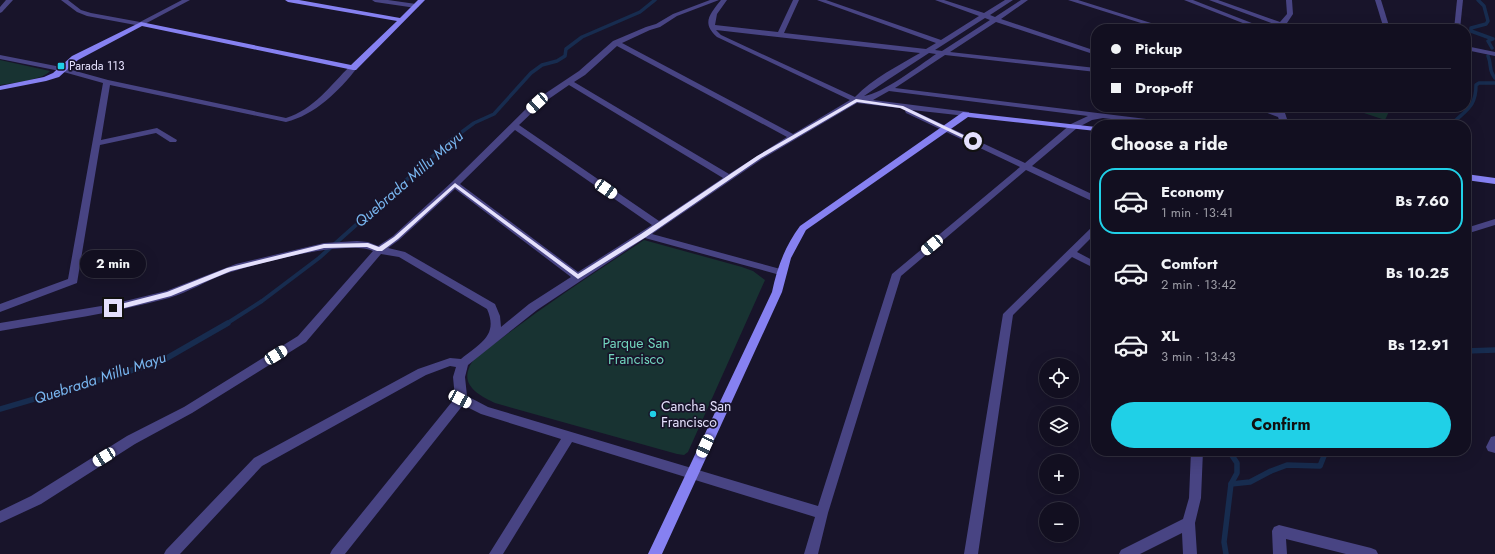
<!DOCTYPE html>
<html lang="en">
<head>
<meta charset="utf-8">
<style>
  :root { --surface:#120f20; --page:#1b1829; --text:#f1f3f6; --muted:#9c9ca5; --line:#312f3e; --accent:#20d0e7 }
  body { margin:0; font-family:Jost,sans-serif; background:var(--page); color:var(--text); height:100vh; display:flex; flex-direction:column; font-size:15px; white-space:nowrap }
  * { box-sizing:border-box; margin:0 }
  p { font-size:13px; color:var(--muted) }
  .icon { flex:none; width:22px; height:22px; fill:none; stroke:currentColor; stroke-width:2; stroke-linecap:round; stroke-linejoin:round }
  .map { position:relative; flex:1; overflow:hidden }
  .drawer { position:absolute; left:1091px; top:120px; width:380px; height:336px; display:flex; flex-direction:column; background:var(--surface); border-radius:16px; box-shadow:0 4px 16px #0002,0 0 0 1px var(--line) }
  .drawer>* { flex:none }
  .banner { position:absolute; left:1091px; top:24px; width:380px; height:88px; border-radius:16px; box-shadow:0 4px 16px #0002,0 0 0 1px var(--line); display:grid; align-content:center; height:88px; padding:0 20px; background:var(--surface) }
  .fabs { position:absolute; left:1039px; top:358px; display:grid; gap:8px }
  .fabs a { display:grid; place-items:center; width:40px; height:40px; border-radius:50%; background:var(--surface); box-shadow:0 4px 16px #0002,0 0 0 1px var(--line); font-size:20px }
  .end { position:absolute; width:18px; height:18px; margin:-9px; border:5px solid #e4e0fc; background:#111; box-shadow:0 0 0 2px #111 }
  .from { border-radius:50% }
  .bubble { position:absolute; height:28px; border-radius:14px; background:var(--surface); box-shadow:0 4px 16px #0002,0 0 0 1px var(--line); font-size:13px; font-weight:700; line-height:28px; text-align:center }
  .car { position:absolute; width:12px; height:24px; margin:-12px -6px; border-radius:5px; box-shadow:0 0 3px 1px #0007; background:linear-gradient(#fff 24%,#345 0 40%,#fff 0 76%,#345 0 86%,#fff 0) }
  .banner b { display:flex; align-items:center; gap:14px; height:38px; font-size:15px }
  .banner b+b { border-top:1px solid var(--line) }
  .banner i { width:10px; height:10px; background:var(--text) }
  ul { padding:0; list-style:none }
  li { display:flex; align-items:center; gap:12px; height:66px; margin:0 8px 6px; padding:0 12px; border:2px solid transparent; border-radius:16px }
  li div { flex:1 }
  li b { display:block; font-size:15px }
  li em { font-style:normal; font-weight:700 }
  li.on { border-color:var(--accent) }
  li>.icon { width:36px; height:36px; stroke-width:1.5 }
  h2 { padding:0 20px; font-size:18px; line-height:48px }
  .action { display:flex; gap:8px; margin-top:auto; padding:8px 20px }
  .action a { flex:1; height:46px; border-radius:24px; background:var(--accent); color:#111; font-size:16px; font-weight:700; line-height:46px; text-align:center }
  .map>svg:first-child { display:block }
  .green { fill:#183332 }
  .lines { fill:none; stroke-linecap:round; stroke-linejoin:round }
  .stream-far2 { stroke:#172c4f; stroke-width:3.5 }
  .stream-far1 { stroke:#172c4f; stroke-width:4 }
  .stream { stroke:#172c4f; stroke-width:5.5 }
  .street { fill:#484483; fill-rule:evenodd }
  .secondary { fill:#8681f1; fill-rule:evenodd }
  .route { fill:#e4e0fc }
  .poi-dot { fill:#20d0e7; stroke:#18142a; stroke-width:1.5 }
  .labels { text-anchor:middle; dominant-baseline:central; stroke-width:3.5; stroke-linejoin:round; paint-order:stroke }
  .far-poi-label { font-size:12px; fill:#e4e0fc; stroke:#18142a; text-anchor:start }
  .park-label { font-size:14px; fill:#72d5be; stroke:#18142a }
  .poi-label { font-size:14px; fill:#e4e0fc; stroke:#18142a; text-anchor:start }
  .water-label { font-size:15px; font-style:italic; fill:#79b7f1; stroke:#18142a }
</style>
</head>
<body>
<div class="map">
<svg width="1495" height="554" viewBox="0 0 1495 554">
  <rect width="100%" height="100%" fill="#18142a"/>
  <g class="green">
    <path d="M0 60 50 71C43 80 12 83 0 85Z"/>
    <path d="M1346 107H1391L1385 120Z"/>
    <path d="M644 240 742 267 753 271 765 280 688 452 684 455 677 454 495 403C482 397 461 387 469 368 474 355 492 346 502 338 548 303 596 272 644 240Z"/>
  </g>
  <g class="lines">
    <g class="stream-far2">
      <path d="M1478 0 1484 6 1488 21 1486 24 1471 28V31L1493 39 1488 41 1492 48"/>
      <path d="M1488 56C1492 65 1488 70 1495 78"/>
      <path d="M1451 125C1465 110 1476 108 1476 85L1479 83H1495"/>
      <path d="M447 143 474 123 494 114 531 73 542 65 557 61 565 56 566 49 582 37 640 12 655 0"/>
    </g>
    <path class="stream-far1" d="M226 324 262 301 319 258 449 142"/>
    <g class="stream">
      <path d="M1466 351 1495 350"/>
      <path d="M0 409 160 362 228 323"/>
      <path d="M1348 451 1359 454 1361 451"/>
      <path d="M1231 484 1250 482 1271 471 1287 465 1320 466 1326 451"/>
      <path d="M1226 554 1224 542 1231 484 1237 473V463L1229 451"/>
    </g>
    <g class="street">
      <path d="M6 0H13L2 12 0 13V7Z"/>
      <path d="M61 0H68L81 10 91 13 140 22 182 0H190L141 26 87 16 77 12Z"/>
      <path d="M372 0H388L416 4 419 6 416 8 375 2Z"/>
      <path d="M710 0H719L677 16 660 27 650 30 622 43 793 134 850 100 717 37C701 23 710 14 721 0H727L717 14 715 25 778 32 793 0H799L784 33 926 49 936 43 817 0H826L941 40 979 16 935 0H944L984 13 1005 0H1013L990 15 995 17 1021 0H1028L1001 19 1096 51V55L996 22 950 52 1096 68V72L945 55 895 88 1179 123 1183 125H1159L1103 118 1092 120 1077 128 1032 166 1096 196V203L1026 170 901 276 828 513 818 554H804L815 517 572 442 503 554H489L561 439 481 414 463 405 345 554H330L332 550 455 398 453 377 456 367 450 366 426 375 262 466 180 554H164L166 550 254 458 418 369 450 358 461 359C479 344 499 336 487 309L399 257 381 254 306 342 192 413 135 444 41 504 0 523V511L31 496 127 436 184 407 298 336 373 251C347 239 254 264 225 274 206 281 189 292 169 298 114 313 57 321 0 331V323L113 304 166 291 236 264 324 243 357 241 368 242 378 246 393 236 452 182 534 101 579 71 613 41 646 27 656 24 673 14ZM985 18 990 20 942 51 935 50ZM716 30 920 53C898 66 873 78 855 97L721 35ZM617 46 787 137 729 174 574 82 585 75ZM929 53 936 54C920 65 882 94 864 96L889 79ZM569 85 723 178 659 221 519 125 540 105ZM889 91 1088 116 1071 124 1025 163 912 110 966 116H969V112L873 100ZM857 103 908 109 905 111 906 113 1020 167 892 274 818 506 488 407 467 396 465 377 468 365 537 310 645 238 780 275 784 274 785 272 784 270 652 234 762 159ZM515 130 652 225 578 272 460 184ZM455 189 571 277 529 304 501 327 500 316 495 304 405 252 388 248 399 240Z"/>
      <path d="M1068 0H1078L1170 29H1160Z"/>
      <path d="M1184 0H1193L1267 29H1258Z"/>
      <path d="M1209 0H1218L1280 22 1287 14 1286 0H1292L1293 14 1287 23H1299L1326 27 1329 29 1283 27 1282 29H1276L1277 25Z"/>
      <path d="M1375 0H1381L1390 29H1384Z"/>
      <path d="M1457 0H1463L1460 29H1454Z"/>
      <path d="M1466 46 1495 52V56L1466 50Z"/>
      <path d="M0 55 61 67 108 80 286 118C313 110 331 85 350 66H356L357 68C339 91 315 115 286 122L110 85 101 140 157 128 177 140 176 142H170L156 133 100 145 77 283 0 312V304L68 279 103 83 60 71 0 59Z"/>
      <path d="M1252 107H1264L1277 111 1275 107H1283L1289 125H1281L1278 117Z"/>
      <path d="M1495 219V225L1466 234V228Z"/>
      <path d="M1096 225V233L1077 252 1096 262V269L1072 257 1013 315 978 554H964L1003 314 1093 226Z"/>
      <path d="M1495 436V453L1488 451 1486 447 1491 437Z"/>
      <path d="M1191 451H1203L1201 498 1195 523 1197 554H1183L1182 533 1140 554H1119L1121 550 1183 519 1189 498Z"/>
      <path d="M1279 525 1371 548 1376 550 1378 554H1346L1286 539 1287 554H1273L1272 531 1274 527Z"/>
    </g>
    <g class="secondary">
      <path d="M285 0H299L400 18 418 0H425L356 70H353L142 26 78 60 59 77 46 81 0 90V86L44 77 53 73 72 56 141 22 351 65 397 21 288 2Z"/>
      <path d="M963 112 1096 127V131L968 117 806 230 791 258 782 292 662 554H648L772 292C777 268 785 246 800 226Z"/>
      <path d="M1466 174 1495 178V184L1466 180Z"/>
    </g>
  </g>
  <path class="route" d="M856 99 903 106 976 141 971 142 900 108 857 102 761 158 646 237 578 279 455 187 398 239 382 251H377L367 247 324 248 231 271 171 296 113 311 110 308 113 306 167 292 227 268 324 244 368 243 379 247 394 237 455 183 578 274 641 234 757 156Z"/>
  <g class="poi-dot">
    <rect x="57" y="62" width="8" height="8" rx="2"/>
    <circle cx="653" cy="414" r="4"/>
  </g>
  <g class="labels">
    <g class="far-poi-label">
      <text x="69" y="66">Parada 113</text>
    </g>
    <g class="park-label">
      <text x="636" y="343">Parque San<tspan x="636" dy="16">Francisco</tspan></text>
    </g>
    <g class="poi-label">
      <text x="661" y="406">Cancha San<tspan x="661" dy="16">Francisco</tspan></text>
    </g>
    <g class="water-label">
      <text transform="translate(409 179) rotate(-41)">Quebrada Millu Mayu</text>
      <text transform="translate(100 378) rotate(-18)">Quebrada Millu Mayu</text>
    </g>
  </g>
</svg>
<div class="fabs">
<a><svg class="icon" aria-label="locate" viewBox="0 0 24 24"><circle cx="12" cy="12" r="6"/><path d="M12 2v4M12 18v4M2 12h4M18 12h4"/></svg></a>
<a><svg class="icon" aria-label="layers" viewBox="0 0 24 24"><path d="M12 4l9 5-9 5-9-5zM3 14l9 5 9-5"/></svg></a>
<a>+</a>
<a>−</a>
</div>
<i class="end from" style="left:973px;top:141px"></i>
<i class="end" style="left:113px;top:308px"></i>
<div class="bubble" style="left:80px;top:250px;width:66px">2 min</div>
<i class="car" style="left:537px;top:103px;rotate:228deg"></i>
<i class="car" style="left:606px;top:189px;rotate:124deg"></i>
<i class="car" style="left:932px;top:245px;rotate:230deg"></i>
<i class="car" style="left:276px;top:355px;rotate:58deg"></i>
<i class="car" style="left:460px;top:399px;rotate:118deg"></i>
<i class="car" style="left:705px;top:446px;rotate:205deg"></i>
<i class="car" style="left:104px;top:457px;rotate:238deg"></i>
<div class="banner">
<b><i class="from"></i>Pickup</b>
<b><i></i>Drop-off</b>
</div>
<section class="drawer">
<h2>Choose a ride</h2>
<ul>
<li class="on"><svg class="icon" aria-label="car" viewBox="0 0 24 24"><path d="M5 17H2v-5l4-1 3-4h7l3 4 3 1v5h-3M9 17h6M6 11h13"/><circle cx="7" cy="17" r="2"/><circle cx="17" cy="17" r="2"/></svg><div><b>Economy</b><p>1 min · 13:41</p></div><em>Bs 7.60</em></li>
<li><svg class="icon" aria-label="car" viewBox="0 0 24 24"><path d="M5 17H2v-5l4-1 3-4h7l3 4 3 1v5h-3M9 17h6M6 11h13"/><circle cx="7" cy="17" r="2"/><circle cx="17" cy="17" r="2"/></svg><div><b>Comfort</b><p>2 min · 13:42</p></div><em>Bs 10.25</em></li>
<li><svg class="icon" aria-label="car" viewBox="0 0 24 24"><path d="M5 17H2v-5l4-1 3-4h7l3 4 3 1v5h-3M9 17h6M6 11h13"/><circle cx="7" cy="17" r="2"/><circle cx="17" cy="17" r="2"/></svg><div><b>XL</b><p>3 min · 13:43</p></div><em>Bs 12.91</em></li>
</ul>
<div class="action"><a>Confirm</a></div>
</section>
</div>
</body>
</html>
